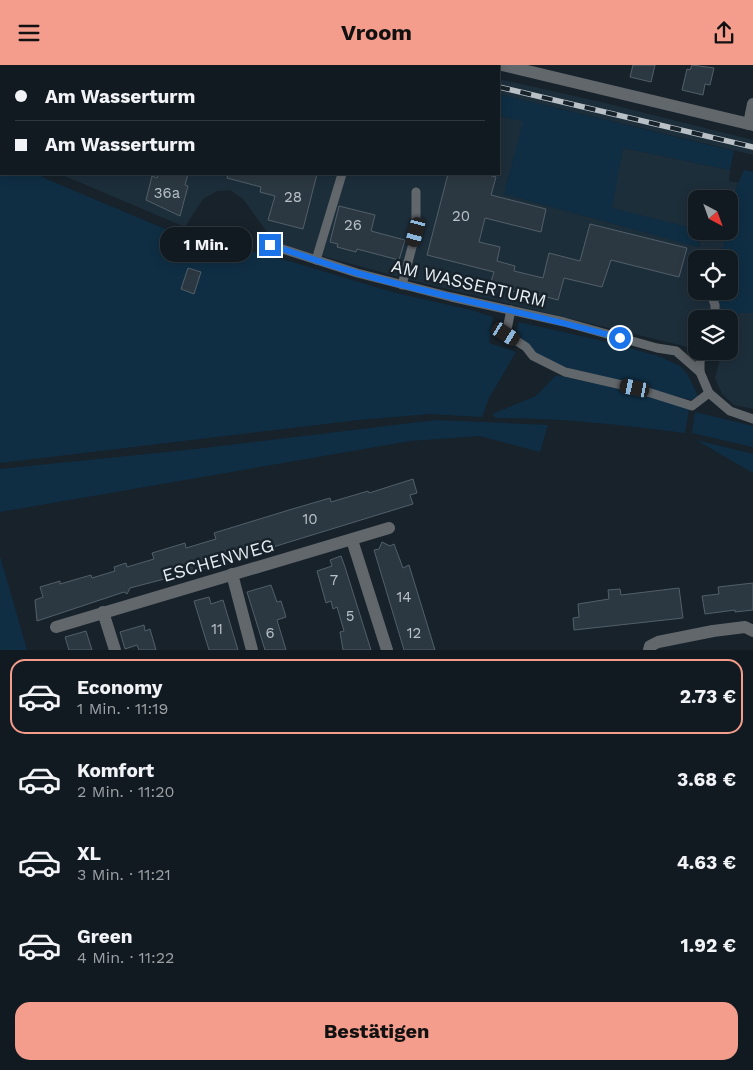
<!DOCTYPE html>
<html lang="de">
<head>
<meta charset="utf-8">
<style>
  :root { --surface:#111a20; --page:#1a2329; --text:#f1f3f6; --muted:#9ca1a5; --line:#30383e; --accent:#f49d8c }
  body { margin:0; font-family:"Work Sans",sans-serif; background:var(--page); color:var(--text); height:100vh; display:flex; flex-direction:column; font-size:19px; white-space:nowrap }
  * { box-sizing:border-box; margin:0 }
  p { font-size:16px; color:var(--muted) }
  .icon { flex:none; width:28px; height:28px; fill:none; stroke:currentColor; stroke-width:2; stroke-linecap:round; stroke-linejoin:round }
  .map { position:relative; height:585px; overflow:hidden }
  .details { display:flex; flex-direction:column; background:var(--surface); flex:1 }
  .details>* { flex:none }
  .banner { position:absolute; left:0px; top:0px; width:500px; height:110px; box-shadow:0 2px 12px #0003,0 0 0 1px var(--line); display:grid; align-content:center; height:110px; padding:0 15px; background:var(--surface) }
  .needle { width:32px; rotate:139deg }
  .controls { position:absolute; left:688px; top:125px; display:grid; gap:10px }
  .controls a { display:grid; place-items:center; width:50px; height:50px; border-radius:10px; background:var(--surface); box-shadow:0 2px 12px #0003,0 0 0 1px var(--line); font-size:25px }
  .end { position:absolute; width:22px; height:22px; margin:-11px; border:6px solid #1a73e8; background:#fff; box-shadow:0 0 0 2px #fff }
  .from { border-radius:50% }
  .bubble { position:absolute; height:35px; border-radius:15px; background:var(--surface); box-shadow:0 2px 12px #0003,0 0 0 1px var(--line); font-size:16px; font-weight:700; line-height:35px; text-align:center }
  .car { position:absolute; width:15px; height:30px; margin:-15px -8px; border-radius:6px; box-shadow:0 0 4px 1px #0007; background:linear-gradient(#222 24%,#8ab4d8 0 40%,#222 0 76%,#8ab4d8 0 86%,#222 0) }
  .banner b { display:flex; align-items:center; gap:18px; height:48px; font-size:19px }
  .banner b+b { border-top:1px solid var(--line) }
  .banner i { width:12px; height:12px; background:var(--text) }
  ul { padding:9px 0 0; list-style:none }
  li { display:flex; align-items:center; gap:15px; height:75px; margin:0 10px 8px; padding:0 5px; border:2px solid transparent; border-radius:15px }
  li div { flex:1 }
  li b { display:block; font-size:19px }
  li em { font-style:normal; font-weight:700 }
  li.selected { border-color:var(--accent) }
  li>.icon { width:45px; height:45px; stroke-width:1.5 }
  .button { display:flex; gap:10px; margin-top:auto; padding:10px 15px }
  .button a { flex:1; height:58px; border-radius:15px; background:var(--accent); color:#111; font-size:20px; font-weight:700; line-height:58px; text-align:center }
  header { display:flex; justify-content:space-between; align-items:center; height:65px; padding:0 15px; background:var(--accent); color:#111; font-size:22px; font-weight:700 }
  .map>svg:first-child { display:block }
  .built { fill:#1d2e3b }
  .green { fill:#0f2e44 }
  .building { fill:#2c3841; stroke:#525f69 }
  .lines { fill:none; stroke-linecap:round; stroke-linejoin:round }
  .lane { stroke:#62676c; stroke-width:9 }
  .street { stroke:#62676c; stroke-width:12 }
  .rail-casing { stroke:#b9c1c7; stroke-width:5.5 }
  .rail { stroke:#17222b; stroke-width:4; stroke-dasharray:11; stroke-linecap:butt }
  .route { stroke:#1a73e8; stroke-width:6 }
  .labels { text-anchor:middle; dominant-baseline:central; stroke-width:5; stroke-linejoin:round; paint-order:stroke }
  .number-label { font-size:15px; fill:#b9c1c8 }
  .street-label { font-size:18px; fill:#e8eff5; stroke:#17222b }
</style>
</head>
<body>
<header><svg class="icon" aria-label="menu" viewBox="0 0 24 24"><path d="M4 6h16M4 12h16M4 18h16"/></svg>Vroom<svg class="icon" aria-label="share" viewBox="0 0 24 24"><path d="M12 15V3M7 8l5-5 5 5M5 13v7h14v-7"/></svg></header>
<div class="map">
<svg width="753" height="585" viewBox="0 0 753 585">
  <rect width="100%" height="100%" fill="#17222b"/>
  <g class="built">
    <path d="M499 14 605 38 753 75V90L499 29Z"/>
    <path d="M499 51 524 56 504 129 699 182 702 166H727L721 194H696V226H717L724 254H696V284L406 214 275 178 243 134 230 125 217 126 203 134 185 162 60 109H499Z"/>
    <path d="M623 83 730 105 729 116 738 118 729 158V134H696V164L611 143Z"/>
    <path d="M740 248H753V344L734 340 722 329 715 313 722 286H729L730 259Z"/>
  </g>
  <g class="green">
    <path d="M499 29 734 86 730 105 623 83 612 143 696 164V166H702L698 182 504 129 523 56 499 51Z"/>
    <path d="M0 73 1 109H39L44 113 170 166 292 197 392 227 471 245 493 252 489 278 516 287 489 333 482 352 430 349 359 355 0 398Z"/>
    <path d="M744 105 753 107V248H740L730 259 729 263V254H724L717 226H729V194H721L727 166H729C729 146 735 123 744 105Z"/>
    <path d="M519 257 616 279 661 292 680 301 688 310 698 331 691 335C663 328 636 320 608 313 588 307 564 304 546 294 534 287 511 271 519 257Z"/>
    <path d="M556 310 643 329 689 344 685 368C622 360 560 353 496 353L492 349 536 331Z"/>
    <path d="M695 347 753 361V382L692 368Z"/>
    <path d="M436 355 548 360 540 387 480 371 410 376 0 447V404L196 384Z"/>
    <path d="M696 375 753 389V408Z"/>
    <path d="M0 491 27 585H0Z"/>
  </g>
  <g class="building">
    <path d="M633 0H655L651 17 630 12Z"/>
    <path d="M692 0 714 3 710 20 705 19 703 30 682 25 687 4 690 5Z"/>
    <path d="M158 109H188L185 120 188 121 180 151 146 135 152 111 157 113Z"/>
    <path d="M228 109H317L303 164 268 155 275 131 260 127 261 122 227 113Z"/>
    <path d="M448 109H484L496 112 491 130 546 144 541 167 485 153 479 177 500 182 497 196 515 201 514 206 543 213 549 188 580 196 590 159 687 183 679 212 611 195 602 222 564 213 558 235 521 225 520 228 490 220 494 207 427 190Z"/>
    <path d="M339 141 375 150 371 166 405 175 399 195 357 184 356 187 337 182 338 179 330 177Z"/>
    <path d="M188 203 201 207 194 229 181 224Z"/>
    <path d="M413 414 417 428 410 430 413 439 195 506 130 523 127 529 124 527 37 556 35 535 43 532 40 522 60 516V519L91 510 92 513 115 506 114 502 126 498 127 502 154 494 152 488 185 478 186 483 216 474 214 468 289 445 330 433 331 437 368 426 369 428Z"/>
    <path d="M382 477 390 481 394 479 403 503 409 500 435 585H404L374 485 379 484Z"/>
    <path d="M341 491 345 502 371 585H343L340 567 344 566 337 542 333 544 331 536 326 538 317 506 332 501 330 495Z"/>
    <path d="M753 518V545L735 547V545L705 549 702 531 719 529 718 522Z"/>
    <path d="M271 520 277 537 281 536 286 552 277 555 286 585H265L247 527Z"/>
    <path d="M679 523 683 553 574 565 573 553 579 552 578 539 609 534 608 525 620 524 621 530Z"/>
    <path d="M209 532 211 539 223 535 238 585H209L194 536Z"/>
    <path d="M144 560 145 566 150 564 156 585H139L137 580 125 584 120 567Z"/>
    <path d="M86 566 92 585H69L65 572Z"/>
  </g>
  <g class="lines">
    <g class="lane">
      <path d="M270 180 357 208 451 232 564 257 657 283 676 286 700 307 709 328 730 346 753 354"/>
      <path d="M316 195 342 109"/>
      <path d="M402 220 416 167V127"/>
      <path d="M710 226 715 240V254"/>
      <path d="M511 245 506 269 526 282 533 291 565 307 635 323 692 341 709 328"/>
      <path d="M700 307V296L706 286"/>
    </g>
    <g class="street">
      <path d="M502 0 753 60"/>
      <path d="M749 59 753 39"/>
      <path d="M352 475 387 585"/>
      <path d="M232 509 252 585"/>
      <path d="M103 547 115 585"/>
      <path d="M56 562 389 463"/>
      <path d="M649 585 650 581 658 577 713 566 745 562 753 566"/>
    </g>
    <defs>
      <g id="rail">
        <path d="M408 0 413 1"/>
        <path d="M499 22 753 82"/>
      </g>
    </defs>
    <use href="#rail" class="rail-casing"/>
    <use href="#rail" class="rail"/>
  </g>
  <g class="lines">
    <path class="route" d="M270 180C299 189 328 200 357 208 444 233 533 248 620 273"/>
  </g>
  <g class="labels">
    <g class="number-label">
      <text x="167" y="128">36a</text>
      <text x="293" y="132">28</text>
      <text x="461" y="151">20</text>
      <text x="353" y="160">26</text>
      <text x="310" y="454">10</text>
      <text x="334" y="515">7</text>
      <text x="404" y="532">14</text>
      <text x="350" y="551">5</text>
      <text x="217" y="564">11</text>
      <text x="270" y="568">6</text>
      <text x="414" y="568">12</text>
    </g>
    <g class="street-label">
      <text transform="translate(469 218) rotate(13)">AM WASSERTURM</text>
      <text transform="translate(218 495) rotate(-16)">ESCHENWEG</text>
    </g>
  </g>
</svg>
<div class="controls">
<a><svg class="needle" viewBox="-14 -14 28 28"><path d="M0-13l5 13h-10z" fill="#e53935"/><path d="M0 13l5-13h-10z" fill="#9ca1a5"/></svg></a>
<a><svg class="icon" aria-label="locate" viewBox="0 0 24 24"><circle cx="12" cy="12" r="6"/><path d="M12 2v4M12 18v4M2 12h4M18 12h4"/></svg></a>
<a><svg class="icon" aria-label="layers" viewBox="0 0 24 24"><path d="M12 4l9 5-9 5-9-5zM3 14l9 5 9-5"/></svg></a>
</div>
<i class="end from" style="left:620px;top:273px"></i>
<i class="end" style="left:270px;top:180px"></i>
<div class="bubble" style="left:160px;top:162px;width:92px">1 Min.</div>
<i class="car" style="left:416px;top:167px;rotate:195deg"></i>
<i class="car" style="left:506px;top:269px;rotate:122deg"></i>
<i class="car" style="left:635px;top:323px;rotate:282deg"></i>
<div class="banner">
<b><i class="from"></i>Am Wasserturm</b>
<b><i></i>Am Wasserturm</b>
</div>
</div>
<section class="details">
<ul>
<li class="selected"><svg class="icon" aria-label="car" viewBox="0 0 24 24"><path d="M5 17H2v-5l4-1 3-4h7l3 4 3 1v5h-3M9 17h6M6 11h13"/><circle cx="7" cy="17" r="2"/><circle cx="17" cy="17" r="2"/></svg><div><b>Economy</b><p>1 Min. · 11:19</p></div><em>2.73 €</em></li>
<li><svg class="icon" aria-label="car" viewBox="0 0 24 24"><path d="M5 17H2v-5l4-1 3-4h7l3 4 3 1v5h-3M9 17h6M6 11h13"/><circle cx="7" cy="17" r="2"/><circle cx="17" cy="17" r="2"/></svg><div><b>Komfort</b><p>2 Min. · 11:20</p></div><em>3.68 €</em></li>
<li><svg class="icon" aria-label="car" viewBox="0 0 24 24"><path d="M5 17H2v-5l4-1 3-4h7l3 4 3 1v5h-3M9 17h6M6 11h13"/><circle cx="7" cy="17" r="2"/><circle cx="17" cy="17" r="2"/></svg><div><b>XL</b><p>3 Min. · 11:21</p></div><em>4.63 €</em></li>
<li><svg class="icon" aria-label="car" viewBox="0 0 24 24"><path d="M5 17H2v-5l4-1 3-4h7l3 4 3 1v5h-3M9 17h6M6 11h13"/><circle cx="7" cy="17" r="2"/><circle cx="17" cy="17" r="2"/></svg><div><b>Green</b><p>4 Min. · 11:22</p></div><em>1.92 €</em></li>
</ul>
<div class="button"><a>Bestätigen</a></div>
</section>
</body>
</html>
